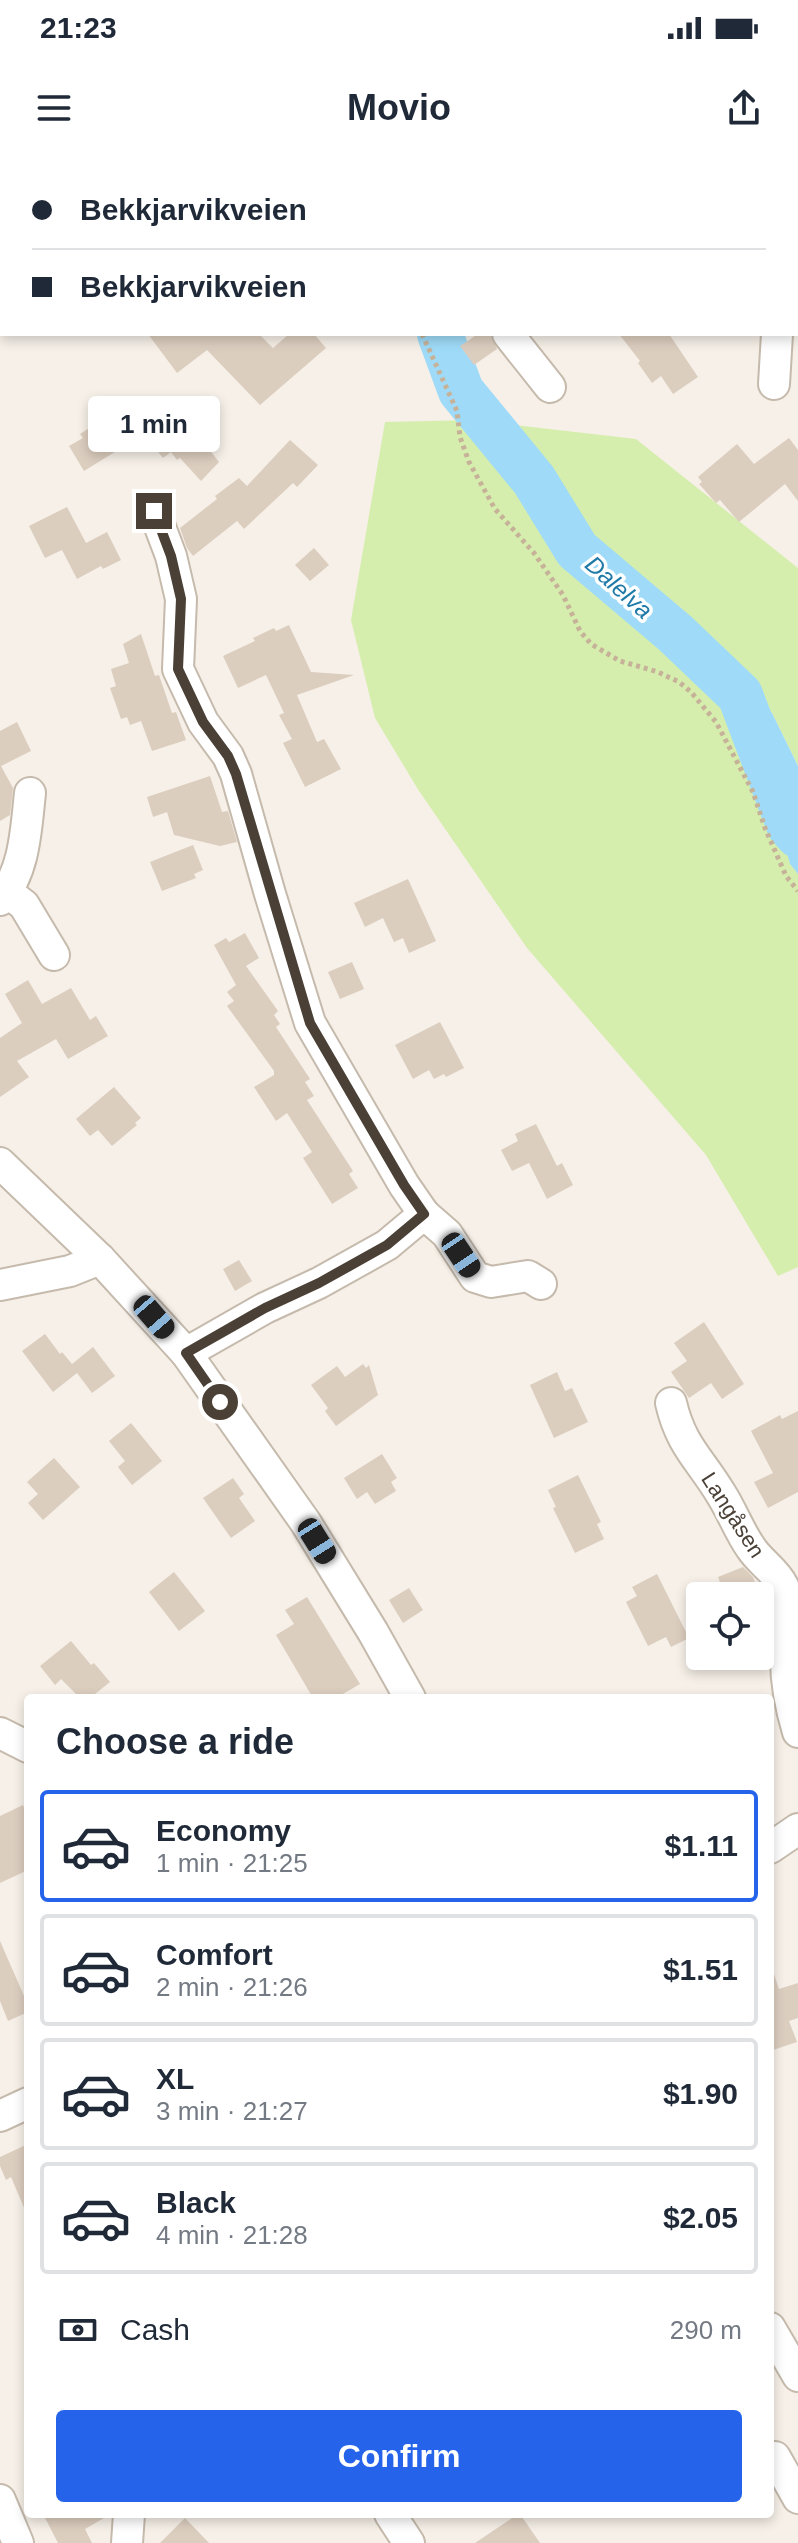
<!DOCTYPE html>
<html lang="en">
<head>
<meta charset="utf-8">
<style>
  :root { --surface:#fff; --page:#f2f2f3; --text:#1f2937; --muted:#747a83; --line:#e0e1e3; --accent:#2563eb }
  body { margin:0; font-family:Helvetica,sans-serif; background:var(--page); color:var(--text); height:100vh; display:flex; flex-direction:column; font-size:30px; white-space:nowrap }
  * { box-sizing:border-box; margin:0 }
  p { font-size:26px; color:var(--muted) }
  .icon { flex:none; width:44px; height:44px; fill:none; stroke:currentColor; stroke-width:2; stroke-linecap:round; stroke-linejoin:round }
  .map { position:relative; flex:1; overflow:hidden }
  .sheet { position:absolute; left:24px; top:1534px; width:750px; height:824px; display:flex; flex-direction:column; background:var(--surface); border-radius:8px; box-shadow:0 4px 12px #0003 }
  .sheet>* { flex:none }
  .top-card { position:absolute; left:0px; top:0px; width:798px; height:176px; box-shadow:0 4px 12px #0003; display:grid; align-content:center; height:176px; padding:0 32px; background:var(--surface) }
  .buttons { position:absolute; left:686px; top:1422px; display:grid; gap:16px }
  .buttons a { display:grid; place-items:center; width:88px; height:88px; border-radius:8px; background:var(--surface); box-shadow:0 4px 12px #0003; font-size:40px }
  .end { position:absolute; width:36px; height:36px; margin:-18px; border:10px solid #4a4036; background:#fff; box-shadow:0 0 0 4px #fff }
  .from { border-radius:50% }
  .bubble { position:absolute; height:56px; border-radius:8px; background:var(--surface); box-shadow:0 4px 12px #0003; font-size:26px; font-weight:600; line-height:56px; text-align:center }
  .car { position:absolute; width:24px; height:48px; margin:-24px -12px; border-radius:10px; box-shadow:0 0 6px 2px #0007; background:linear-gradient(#222 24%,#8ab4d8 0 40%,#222 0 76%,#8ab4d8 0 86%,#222 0) }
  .top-card b { display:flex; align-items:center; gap:28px; height:76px; font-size:30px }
  .top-card b+b { border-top:2px solid var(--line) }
  .top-card i { width:20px; height:20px; background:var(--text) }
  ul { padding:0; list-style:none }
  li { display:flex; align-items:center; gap:24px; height:112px; margin:0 16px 12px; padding:0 16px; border:4px solid var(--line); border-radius:8px }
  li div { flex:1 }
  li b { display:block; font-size:30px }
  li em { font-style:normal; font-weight:600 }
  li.active { border-color:var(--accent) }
  li>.icon { width:72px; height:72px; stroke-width:1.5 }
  h2 { padding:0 32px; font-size:36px; line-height:96px }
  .pay { display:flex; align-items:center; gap:20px; height:88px; padding:0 32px; font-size:30px }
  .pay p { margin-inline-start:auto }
  .action { display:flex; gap:16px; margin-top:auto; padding:16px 32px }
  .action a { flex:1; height:92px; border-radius:8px; background:var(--accent); color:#fff; font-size:32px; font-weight:600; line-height:92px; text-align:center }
  .status { display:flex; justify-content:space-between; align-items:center; height:56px; padding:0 40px; background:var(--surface); direction:ltr }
  .status svg { height:22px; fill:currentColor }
  header { display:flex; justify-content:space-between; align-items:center; height:104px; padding:0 32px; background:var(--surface); font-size:36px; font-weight:600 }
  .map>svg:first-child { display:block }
  .green { fill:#d6eead }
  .water { fill:#9fdbf8 }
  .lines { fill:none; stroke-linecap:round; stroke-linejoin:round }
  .river { stroke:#9fdbf8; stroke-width:46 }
  .building { fill:#dccebf }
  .minor-casing { stroke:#c5baac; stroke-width:34 }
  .major-casing { stroke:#f1b75b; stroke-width:42 }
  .path { stroke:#c6b299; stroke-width:5; stroke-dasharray:4 4; stroke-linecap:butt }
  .minor { stroke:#fff; stroke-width:30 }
  .major { stroke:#ffd998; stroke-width:38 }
  .route { stroke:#4a4036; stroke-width:10 }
  .labels { text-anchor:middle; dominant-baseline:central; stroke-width:7; stroke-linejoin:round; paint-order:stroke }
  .street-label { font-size:22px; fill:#4a4036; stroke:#fff }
  .water-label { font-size:24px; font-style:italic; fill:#1f7aa8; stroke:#fff }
</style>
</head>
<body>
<div class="status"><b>21:23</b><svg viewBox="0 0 49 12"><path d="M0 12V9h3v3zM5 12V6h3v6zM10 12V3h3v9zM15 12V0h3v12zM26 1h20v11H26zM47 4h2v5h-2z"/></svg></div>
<header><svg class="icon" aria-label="menu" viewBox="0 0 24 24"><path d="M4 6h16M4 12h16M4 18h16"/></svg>Movio<svg class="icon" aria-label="share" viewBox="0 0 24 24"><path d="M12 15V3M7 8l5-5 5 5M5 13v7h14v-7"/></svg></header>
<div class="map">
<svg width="798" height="2383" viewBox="0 0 798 2383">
  <rect width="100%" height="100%" fill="#f6f0e8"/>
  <path class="green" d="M472 260 636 279 798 408V606L772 553 750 532 740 535 730 547 744 577 763 607 790 703 798 714V1107L778 1116 706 995 527 788 419 631 375 558 351 460 385 262Z"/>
  <path class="water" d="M750 532 772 553 798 606V714L790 704 763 607 744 577 730 547 740 535Z"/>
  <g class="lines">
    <path class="river" d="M440 174 461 231 534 320 577 390 675 473 740 535 789 665 798 675"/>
  </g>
  <g class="building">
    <path d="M148 174H259L273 188 289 174H314L326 188 260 245 207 190 177 213Z"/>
    <path d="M478 174H490L497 189 474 205 460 186Z"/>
    <path d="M619 174H669L698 217 673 234 661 216 652 223 638 203 640 201Z"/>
    <path d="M172 242 219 302 201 321 180 298 177 300 171 292 163 298 139 268Z"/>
    <path d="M100 261 118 290 84 311 69 286 83 278 80 274Z"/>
    <path d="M789 278 798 290V341L785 324 739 362 720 340 716 343 699 324 702 322 698 317 737 284 754 304Z"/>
    <path d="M290 280 318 305 297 327 293 323 244 369 237 361 193 396 187 388 180 368 217 339 215 336 239 318 247 326Z"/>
    <path d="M67 347 86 383 107 372 121 400 103 409 101 406 77 419 62 390 45 398 29 366Z"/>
    <path d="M314 388 329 405 310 421 295 405Z"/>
    <path d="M289 465 311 512 354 515 297 535 317 582 324 579 341 609 305 627 283 583 292 579 279 555 284 553 266 515 238 528 223 496 255 481 253 478 274 468 276 471Z"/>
    <path d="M141 474 155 516 159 515 172 553 176 552 186 580 152 591 141 561 130 565 127 557 121 559 110 528 116 526 111 509 129 503 123 484Z"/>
    <path d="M17 562 31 591 1 606 13 628 10 655 0 661V571Z"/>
    <path d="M210 616 222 652 228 651 237 682 220 686 174 675 167 652 153 657 147 637Z"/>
    <path d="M193 685 203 710 194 714 196 718 162 731 150 702Z"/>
    <path d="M408 719 436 781 409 793 403 778 394 782 383 758 365 767 354 743Z"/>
    <path d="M245 773 259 798 246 806 278 851 274 855 280 864 276 867 310 919 305 922 314 936 307 940 353 1011 349 1014 358 1028 332 1044 303 998 312 992 287 953 276 961 254 927 274 915V911L227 846 234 841 227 832 236 825 214 785 226 778 229 782Z"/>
    <path d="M352 802 364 829 340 839 328 812Z"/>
    <path d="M28 820 42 844 71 828 90 860 96 856 108 876 68 899 56 879 17 901 29 917 0 937V878L22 863 5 834Z"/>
    <path d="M440 862 464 908 446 917 444 914 434 919 429 910 413 919 395 885Z"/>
    <path d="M114 927 141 958 135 963 137 965 112 986 98 970 90 976 76 959Z"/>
    <path d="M536 964 557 1006 562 1003 573 1025 547 1039 529 1003 512 1011 501 990 518 981 515 974Z"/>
    <path d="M239 1100 252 1121 235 1131 223 1109Z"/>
    <path d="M704 1162 744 1224 722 1239 711 1223 689 1238 671 1212 687 1201 674 1183Z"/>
    <path d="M45 1174 60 1194 62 1192 72 1204 93 1187 115 1216 92 1233 77 1213 53 1232 22 1191Z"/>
    <path d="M363 1204 366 1208 369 1205 378 1235 336 1266 325 1251 328 1248 311 1225 337 1206 345 1217Z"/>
    <path d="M557 1212 565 1231 572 1228 588 1262 554 1278 530 1225Z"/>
    <path d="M798 1251V1332L768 1348 754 1322 773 1313 751 1271 780 1255 782 1259Z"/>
    <path d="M131 1263 162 1301 132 1325 118 1307 125 1301 109 1281Z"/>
    <path d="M382 1294 397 1318 391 1322 396 1331 375 1344 367 1332 357 1339 344 1318Z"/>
    <path d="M54 1298 80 1327 43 1360 28 1343 38 1334 27 1322Z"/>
    <path d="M578 1315 601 1362 597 1364 604 1379 575 1393 553 1348 556 1347 548 1330Z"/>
    <path d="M233 1318 244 1334 239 1338 255 1361 231 1378 203 1338Z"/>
    <path d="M743 1407 753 1417 760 1436H725L718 1417Z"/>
    <path d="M174 1412 205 1451 179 1471 149 1432Z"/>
    <path d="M657 1414 689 1478 671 1487 666 1477 648 1486 626 1442 637 1436 632 1427Z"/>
    <path d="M409 1428 423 1450 403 1463 389 1440Z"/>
    <path d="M307 1437 360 1524 336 1538H313L276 1475 294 1464 285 1450Z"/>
    <path d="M71 1481 91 1505 94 1503 110 1522 90 1538H80L61 1519 55 1525 40 1506Z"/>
    <path d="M23 1645 28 1657V1710L0 1723V1656Z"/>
    <path d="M0 1781 28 1845V1852L8 1861 0 1841Z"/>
    <path d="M770 1814H774L779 1829 798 1823V1858L789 1861 797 1882 770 1891Z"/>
    <path d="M28 1984V2057L11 2017 6 2020 0 2006V1997Z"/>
    <path d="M43 2354H111L85 2369 92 2383H58Z"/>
    <path d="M518 2354H520L540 2383H475Z"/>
    <path d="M185 2358 209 2383H160Z"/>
  </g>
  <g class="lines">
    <defs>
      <g id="minor">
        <path d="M294 0 296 2"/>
        <path d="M768 0V2"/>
        <path d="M0 24 2 27"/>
        <path d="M508 174 550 227"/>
        <path d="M774 224 777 174"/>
        <path d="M154 351 171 396 181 439 178 509 203 562 228 596 236 614 270 734 310 863 404 1025 424 1054 387 1085 319 1123 265 1148 186 1193"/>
        <path d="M7 732 24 745 54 795"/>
        <path d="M0 740C25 711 26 669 30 633"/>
        <path d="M0 1003 100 1099 186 1193 306 1363 373 1472 410 1538"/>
        <path d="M424 1054 447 1074 475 1117 491 1122 528 1116 541 1124"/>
        <path d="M0 1125 70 1111 100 1099"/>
        <path d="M671 1243C681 1286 700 1299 721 1334 732 1351 739 1371 751 1388 760 1402 776 1411 783 1426 793 1447 785 1476 786 1499 786 1523 791 1549 798 1572"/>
        <path d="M0 1573 28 1587"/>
        <path d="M770 1688 798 1669"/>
        <path d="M0 1956 28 1943"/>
        <path d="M770 2168 798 2216"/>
        <path d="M775 2297 798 2338"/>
        <path d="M0 2340 18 2383"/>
        <path d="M390 2354 409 2383"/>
        <path d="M127 2383 129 2354"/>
      </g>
      <path id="major" d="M796 3 798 18"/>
    </defs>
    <use href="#minor" class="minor-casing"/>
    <use href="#major" class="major-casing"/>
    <path class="path" d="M422 174 457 251 460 277 469 302 495 349 534 393 563 435 580 471 591 484 620 501 658 512 679 522 691 532 716 562 753 632 765 668 786 716 798 731"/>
    <use href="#minor" class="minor"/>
    <use href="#major" class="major"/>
  </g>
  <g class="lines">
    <path class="route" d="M154 351 171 396 181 439 178 509 203 562 228 596 236 614 310 863 404 1025 424 1054 387 1085 319 1123 265 1148 186 1193 220 1242"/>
  </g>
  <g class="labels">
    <g class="street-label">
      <text transform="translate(733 1355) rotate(57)">Langåsen</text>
    </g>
    <g class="water-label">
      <text transform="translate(619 427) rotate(42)">Dalelva</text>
    </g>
  </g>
</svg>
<div class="buttons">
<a><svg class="icon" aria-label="locate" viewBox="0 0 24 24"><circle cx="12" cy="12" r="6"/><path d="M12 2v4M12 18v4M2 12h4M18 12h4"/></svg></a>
</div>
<i class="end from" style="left:220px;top:1242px"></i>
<i class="end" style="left:154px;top:351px"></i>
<div class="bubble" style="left:88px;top:236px;width:132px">1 min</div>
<i class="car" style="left:461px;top:1095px;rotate:146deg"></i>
<i class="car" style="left:154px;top:1157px;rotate:139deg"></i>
<i class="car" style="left:317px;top:1381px;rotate:148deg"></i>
<div class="top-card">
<b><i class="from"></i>Bekkjarvikveien</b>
<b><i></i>Bekkjarvikveien</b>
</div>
<section class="sheet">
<h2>Choose a ride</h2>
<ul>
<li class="active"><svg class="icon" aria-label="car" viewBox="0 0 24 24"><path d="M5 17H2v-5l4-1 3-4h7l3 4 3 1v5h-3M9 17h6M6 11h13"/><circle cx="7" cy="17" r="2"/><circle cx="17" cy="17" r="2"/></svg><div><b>Economy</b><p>1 min · 21:25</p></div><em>$1.11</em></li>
<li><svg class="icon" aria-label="car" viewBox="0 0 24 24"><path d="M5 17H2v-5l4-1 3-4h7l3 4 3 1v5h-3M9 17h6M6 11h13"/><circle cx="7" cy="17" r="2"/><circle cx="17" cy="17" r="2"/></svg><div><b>Comfort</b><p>2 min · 21:26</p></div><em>$1.51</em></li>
<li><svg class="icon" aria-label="car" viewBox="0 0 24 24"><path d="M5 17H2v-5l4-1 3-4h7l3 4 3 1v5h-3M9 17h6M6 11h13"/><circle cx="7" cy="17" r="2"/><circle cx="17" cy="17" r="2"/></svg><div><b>XL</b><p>3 min · 21:27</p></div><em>$1.90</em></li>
<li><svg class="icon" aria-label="car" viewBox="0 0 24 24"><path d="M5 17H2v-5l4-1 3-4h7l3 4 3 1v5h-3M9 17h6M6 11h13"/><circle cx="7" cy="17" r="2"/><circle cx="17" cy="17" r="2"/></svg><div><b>Black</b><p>4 min · 21:28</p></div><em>$2.05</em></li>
</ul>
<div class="pay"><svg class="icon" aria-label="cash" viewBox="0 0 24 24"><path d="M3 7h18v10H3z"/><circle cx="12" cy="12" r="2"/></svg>Cash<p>290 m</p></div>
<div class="action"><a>Confirm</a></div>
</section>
</div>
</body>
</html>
